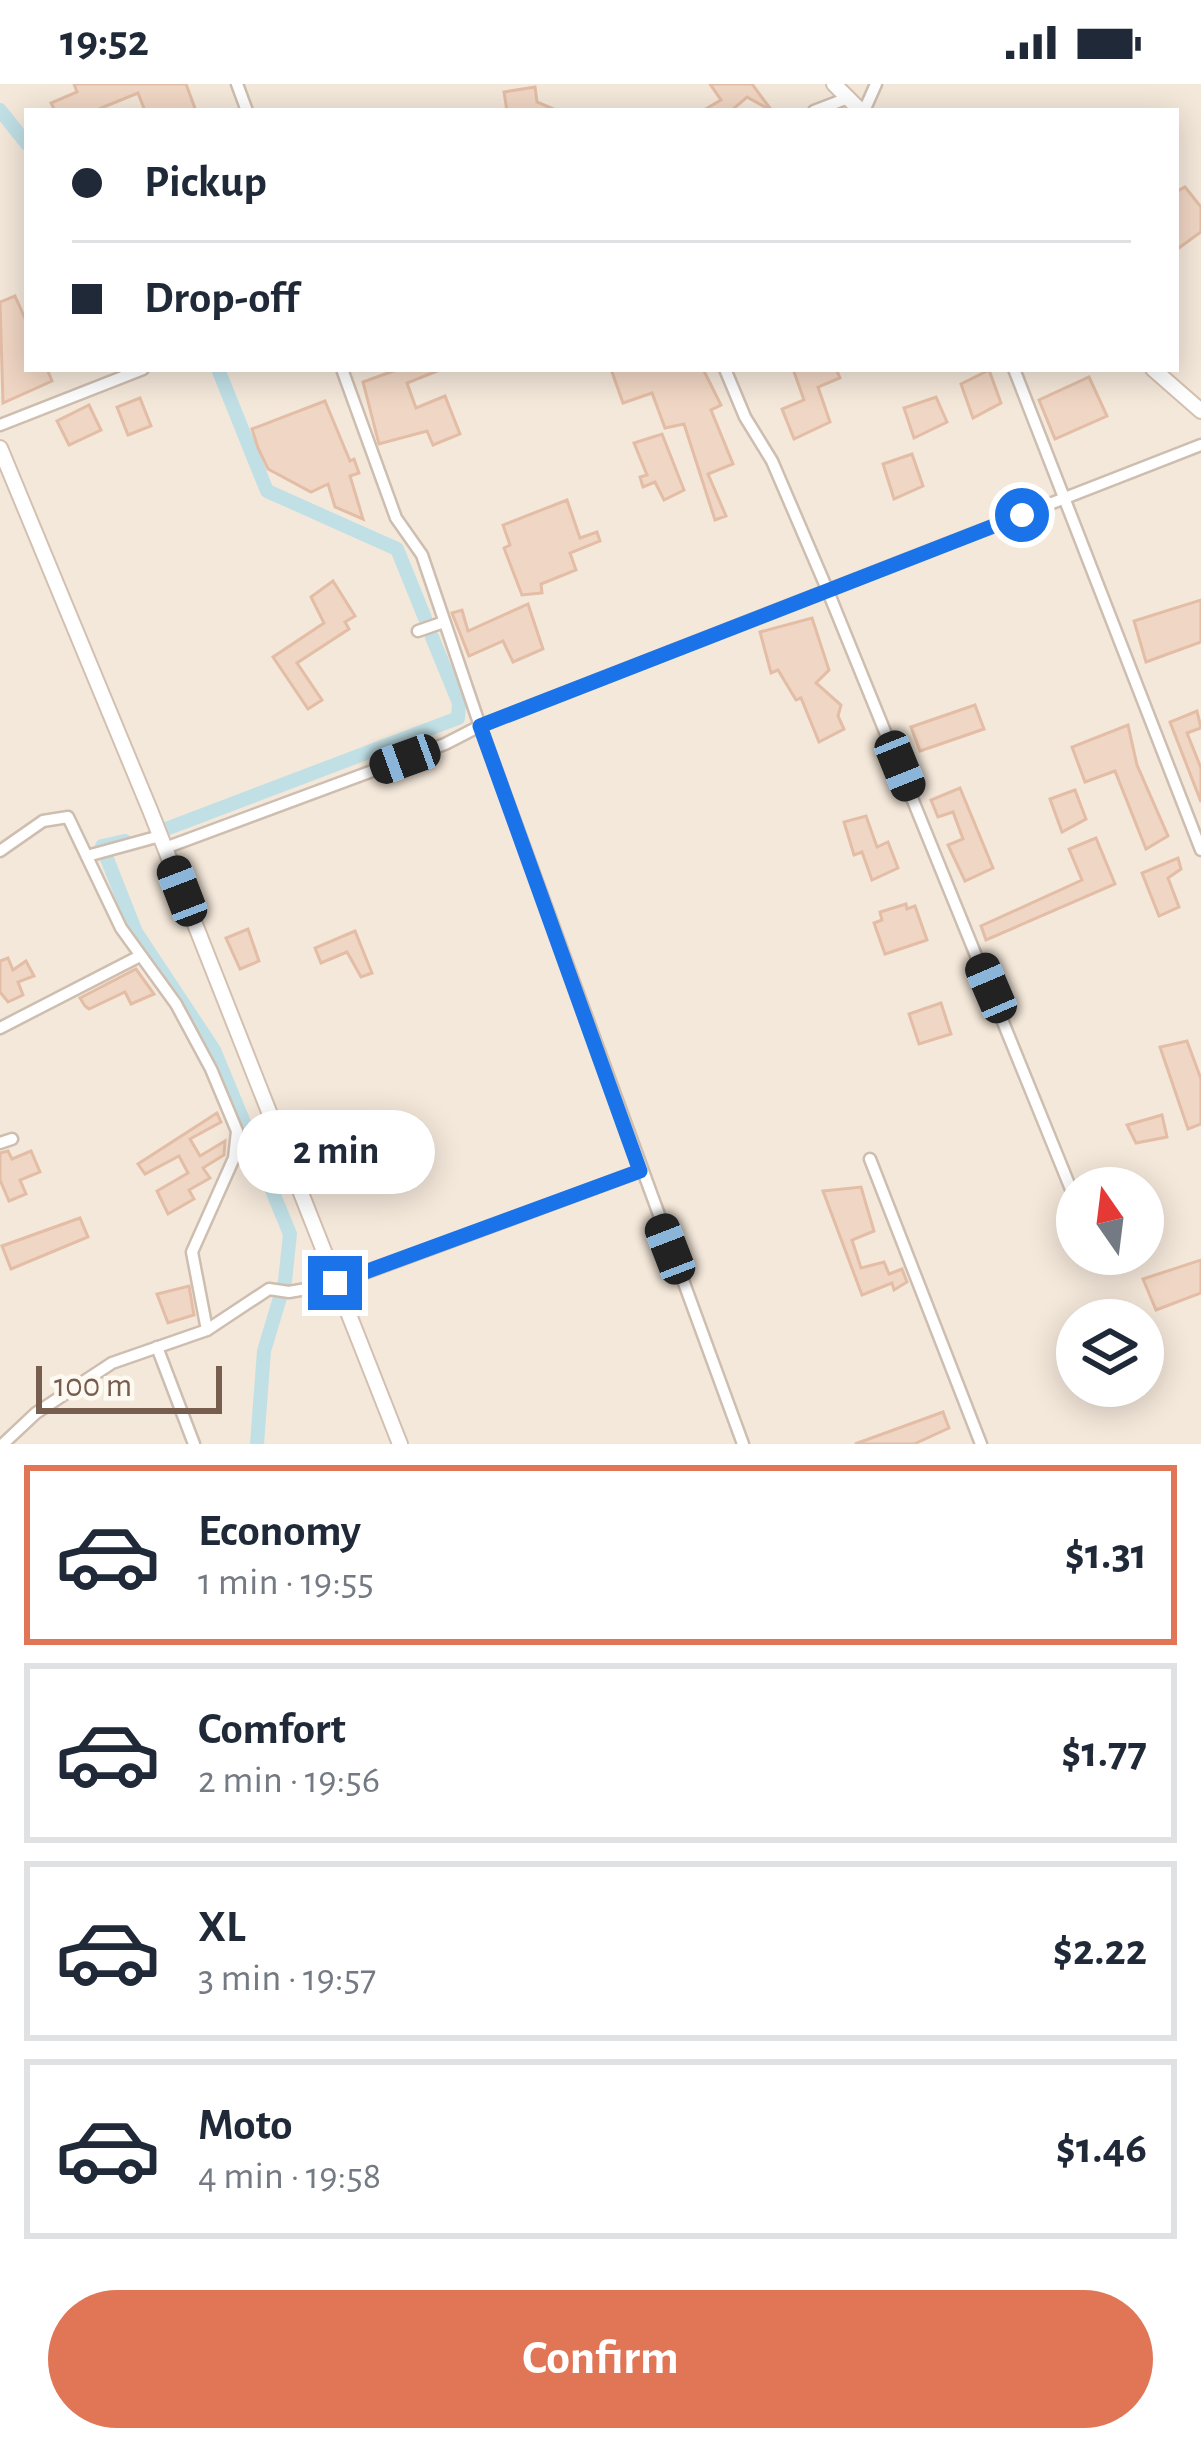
<!DOCTYPE html>
<html lang="en">
<head>
<meta charset="utf-8">
<style>
  :root { --surface:#fff; --page:#f2f2f3; --text:#1f2937; --muted:#747a83; --line:#e0e1e3; --accent:#e07656 }
  body { margin:0; font-family:"Alegreya Sans",sans-serif; background:var(--page); color:var(--text); height:100vh; display:flex; flex-direction:column; font-size:45px; white-space:nowrap }
  * { box-sizing:border-box; margin:0 }
  p { font-size:39px; color:var(--muted) }
  .icon { flex:none; width:66px; height:66px; fill:none; stroke:currentColor; stroke-width:2; stroke-linecap:round; stroke-linejoin:round }
  .map { position:relative; height:1360px; overflow:hidden }
  .side { display:flex; flex-direction:column; background:var(--surface); flex:1 }
  .side>* { flex:none }
  .hud { position:absolute; left:24px; top:24px; width:1155px; height:264px; border-radius:0px; box-shadow:0 6px 30px #0003; display:grid; align-content:center; height:264px; padding:0 48px; background:var(--surface) }
  .needle { width:78px; rotate:346deg }
  .tools { position:absolute; left:1056px; top:1083px; display:grid; gap:24px }
  .tools a { display:grid; place-items:center; width:108px; height:108px; border-radius:50%; background:var(--surface); box-shadow:0 6px 30px #0003; font-size:60px }
  .scale { position:absolute; left:36px; bottom:30px; width:186px; box-sizing:border-box; padding-left:12px; border:6px solid #775d4e; border-top:0; font-size:33px; line-height:42px; white-space:nowrap; color:#775d4e; -webkit-text-stroke:9px #fefaf2; paint-order:stroke }
  .end { position:absolute; width:54px; height:54px; margin:-27px; border:15px solid #1a73e8; background:#fff; box-shadow:0 0 0 6px #fff }
  .from { border-radius:50% }
  .bubble { position:absolute; height:84px; border-radius:42px; background:var(--surface); box-shadow:0 6px 30px #0003; font-size:39px; font-weight:700; line-height:84px; text-align:center }
  .car { position:absolute; width:36px; height:72px; margin:-36px -18px; border-radius:15px; box-shadow:0 0 9px 3px #0007; background:linear-gradient(#222 24%,#8ab4d8 0 40%,#222 0 76%,#8ab4d8 0 86%,#222 0) }
  .hud b { display:flex; align-items:center; gap:42px; height:114px; font-size:45px }
  .hud b+b { border-top:3px solid var(--line) }
  .hud i { width:30px; height:30px; background:var(--text) }
  ul { padding:21px 0 0; list-style:none }
  li { display:flex; align-items:center; gap:36px; height:180px; margin:0 24px 18px; padding:0 24px; border:6px solid var(--line); border-radius:0px }
  li div { flex:1 }
  li b { display:block; font-size:45px }
  li em { font-style:normal; font-weight:700 }
  li.current { border-color:var(--accent) }
  li>.icon { width:108px; height:108px; stroke-width:1.5 }
  .primary-button { display:flex; gap:24px; margin-top:auto; padding:24px 48px }
  .primary-button a { flex:1; height:138px; border-radius:72px; background:var(--accent); color:#fff; font-size:48px; font-weight:700; line-height:138px; text-align:center }
  .status { display:flex; justify-content:space-between; align-items:center; height:84px; padding:0 60px; background:var(--surface); direction:ltr }
  .status svg { height:33px; fill:currentColor }
  .map>svg:first-child { display:block }
  .residential { fill:#f4e8da; fill-rule:evenodd }
  .lines { fill:none; stroke-linecap:round; stroke-linejoin:round }
  .canal { stroke:#c0e0e6; stroke-width:14 }
  .building { fill:#f0d6c4; stroke:#e3bda5; stroke-width:3 }
  .street-casing { stroke:#cebeb0; stroke-width:15 }
  .secondary-casing { stroke:#d4c0b0; stroke-width:18 }
  .street { stroke:#fff; stroke-width:10 }
  .secondary { stroke:#fff; stroke-width:14 }
  .route { stroke:#1a73e8; stroke-width:15 }
</style>
</head>
<body>
<div class="status"><b>19:52</b><svg viewBox="0 0 49 12"><path d="M0 12V9h3v3zM5 12V6h3v6zM10 12V3h3v9zM15 12V0h3v12zM26 1h20v11H26zM47 4h2v5h-2z"/></svg></div>
<div class="map">
<svg width="1201" height="1360" viewBox="0 0 1201 1360">
  <rect width="100%" height="100%" fill="#fcf6eb"/>
  <path class="residential" d="M0 0H1201V1360H0ZM27 27H1176V285H27ZM1077 1104H1143V1170H1077ZM1077 1236H1143V1302H1077Z"/>
  <g class="lines">
    <g class="canal">
      <path d="M0 26 27 60"/>
      <path d="M218 285 267 407 397 465 425 534"/>
      <path d="M166 745 458 634 459 619 432 553"/>
      <path d="M125 757 102 762 136 848 214 966 290 1150 285 1197 264 1267 257 1360"/>
    </g>
  </g>
  <g class="building">
    <path d="M74 0H186L196 27H145L138 9 94 27H55L51 19 77 8Z"/>
    <path d="M710 0H752L772 27 747 13 731 27H702L721 16Z"/>
    <path d="M535 3 537 18 558 27H507L504 8Z"/>
    <path d="M1185 103 1201 123V148L1176 166V108Z"/>
    <path d="M15 212 27 239V285H47L52 297 3 319 0 218Z"/>
    <path d="M399 285H442L407 299 416 324 445 312 460 350 433 361 427 347 379 360 363 298Z"/>
    <path d="M611 285H703L721 321 711 326 733 380 708 390 726 432 715 436 684 340 665 344 652 309 623 319Z"/>
    <path d="M793 285H836L840 294 818 303 830 338 794 355 782 325 804 316Z"/>
    <path d="M989 286 1001 319 973 334 961 300Z"/>
    <path d="M1089 293 1107 332 1055 355 1039 316Z"/>
    <path d="M936 313 947 338 914 354 904 324Z"/>
    <path d="M140 314 151 342 128 351 117 323Z"/>
    <path d="M325 317 350 377 354 375 359 389 350 392 363 435 335 423 328 400 311 408 268 385 258 364 252 345Z"/>
    <path d="M89 321 101 346 69 361 57 337Z"/>
    <path d="M662 350 684 406 664 416 655 398 643 403 640 393 647 391 634 359Z"/>
    <path d="M912 370 923 402 894 415 883 380Z"/>
    <path d="M567 416 580 454 597 448 600 457 570 469 576 486 541 500 542 509 522 511 504 464 510 461 503 441Z"/>
    <path d="M333 497 355 532 345 538 349 545 297 579 322 616 308 625 273 573 324 539 311 513Z"/>
    <path d="M1201 516V558L1146 578 1134 537Z"/>
    <path d="M528 520 543 565 513 578 503 557 469 572 452 529 462 526 468 547Z"/>
    <path d="M812 534 829 586 816 599 841 621 838 632 844 645 819 658 801 614 796 616 778 586 771 589 760 548Z"/>
    <path d="M975 621 984 645 920 667 911 643Z"/>
    <path d="M1197 627 1201 644 1187 649 1201 684V718L1170 638Z"/>
    <path d="M1128 641 1137 681 1168 752 1146 765 1115 687 1085 698 1072 663Z"/>
    <path d="M960 704 993 784 965 797 948 761 963 755 953 728 938 733 931 716Z"/>
    <path d="M1075 706 1086 735 1062 748 1050 715Z"/>
    <path d="M866 732 877 763 888 758 898 784 872 796 862 768 854 771 844 738Z"/>
    <path d="M1096 754 1115 800 986 856 981 842 1082 796 1069 765Z"/>
    <path d="M1178 774 1181 785 1168 794 1179 823 1159 832 1142 789Z"/>
    <path d="M906 820 907 825 915 822 927 856 885 870 874 839 882 836 880 828Z"/>
    <path d="M248 845 259 877 240 885 226 854Z"/>
    <path d="M355 847 372 889 361 893 347 868 321 879 315 864Z"/>
    <path d="M8 874 13 886 26 877 34 892 18 898 23 911 8 918 0 908V877Z"/>
    <path d="M136 885 154 910 131 920 125 908 89 925 85 922 80 914Z"/>
    <path d="M941 919 951 950 919 960 909 930Z"/>
    <path d="M1187 957 1201 995V1040L1188 1045 1160 963Z"/>
    <path d="M217 1029 221 1038 190 1055 200 1072 225 1057 224 1071 203 1084 210 1094 189 1106 194 1115 168 1130 157 1107 188 1089 179 1072 145 1090 138 1080Z"/>
    <path d="M1162 1031 1167 1053 1136 1059 1127 1041Z"/>
    <path d="M8 1067 12 1075 31 1067 40 1088 20 1096 26 1110 9 1117 0 1096V1069Z"/>
    <path d="M861 1103 874 1147 852 1156 861 1184 884 1178 889 1190 902 1185 907 1198 894 1206 892 1199 862 1211 823 1107Z"/>
    <path d="M80 1134 88 1153 11 1185 2 1162Z"/>
    <path d="M1201 1176V1209L1156 1226 1143 1195Z"/>
    <path d="M189 1202 194 1231 168 1239 157 1210Z"/>
    <path d="M943 1328 949 1344 914 1360H855Z"/>
  </g>
  <g class="lines">
    <defs>
      <g id="street">
        <path d="M237 0 247 27"/>
        <path d="M814 27 848 14"/>
        <path d="M864 27 876 0"/>
        <path d="M342 285 396 434 422 471 480 642 743 1360"/>
        <path d="M725 285 745 333 772 377 827 505 1077 1120"/>
        <path d="M1014 285 1201 766"/>
        <path d="M0 341 143 285"/>
        <path d="M418 547 444 538"/>
        <path d="M165 764 445 660 480 642 1201 361"/>
        <path d="M0 767 43 737 68 733 121 844 176 920 211 985 237 1047 234 1074 192 1168 207 1246"/>
        <path d="M87 772 160 752"/>
        <path d="M0 944 138 873"/>
        <path d="M0 1059 12 1055"/>
        <path d="M870 1075 981 1360"/>
        <path d="M157 1263 194 1360"/>
        <path d="M3 1360 36 1329 112 1279 207 1246 269 1205 289 1208 335 1200 640 1087"/>
      </g>
      <g id="secondary">
        <path d="M834 0 861 27"/>
        <path d="M1153 285 1201 327"/>
        <path d="M0 364 150 726 400 1360"/>
      </g>
    </defs>
    <use href="#street" class="street-casing"/>
    <use href="#secondary" class="secondary-casing"/>
    <use href="#street" class="street"/>
    <use href="#secondary" class="secondary"/>
  </g>
  <g class="lines">
    <path class="route" d="M335 1199 640 1087 480 642 1022 431"/>
  </g>
</svg>
<div class="tools">
<a><svg class="needle" viewBox="-14 -14 28 28"><path d="M0-13l5 13h-10z" fill="#e53935"/><path d="M0 13l5-13h-10z" fill="#747a83"/></svg></a>
<a><svg class="icon" aria-label="layers" viewBox="0 0 24 24"><path d="M12 4l9 5-9 5-9-5zM3 14l9 5 9-5"/></svg></a>
</div>
<div class="scale">100 m</div>
<i class="end from" style="left:1022px;top:431px"></i>
<i class="end" style="left:335px;top:1199px"></i>
<div class="bubble" style="left:237px;top:1026px;width:198px">2 min</div>
<i class="car" style="left:405px;top:675px;rotate:250deg"></i>
<i class="car" style="left:900px;top:682px;rotate:158deg"></i>
<i class="car" style="left:182px;top:807px;rotate:339deg"></i>
<i class="car" style="left:991px;top:904px;rotate:337deg"></i>
<i class="car" style="left:670px;top:1165px;rotate:339deg"></i>
<div class="hud">
<b><i class="from"></i>Pickup</b>
<b><i></i>Drop-off</b>
</div>
</div>
<section class="side">
<ul>
<li class="current"><svg class="icon" aria-label="car" viewBox="0 0 24 24"><path d="M5 17H2v-5l4-1 3-4h7l3 4 3 1v5h-3M9 17h6M6 11h13"/><circle cx="7" cy="17" r="2"/><circle cx="17" cy="17" r="2"/></svg><div><b>Economy</b><p>1 min · 19:55</p></div><em>$1.31</em></li>
<li><svg class="icon" aria-label="car" viewBox="0 0 24 24"><path d="M5 17H2v-5l4-1 3-4h7l3 4 3 1v5h-3M9 17h6M6 11h13"/><circle cx="7" cy="17" r="2"/><circle cx="17" cy="17" r="2"/></svg><div><b>Comfort</b><p>2 min · 19:56</p></div><em>$1.77</em></li>
<li><svg class="icon" aria-label="car" viewBox="0 0 24 24"><path d="M5 17H2v-5l4-1 3-4h7l3 4 3 1v5h-3M9 17h6M6 11h13"/><circle cx="7" cy="17" r="2"/><circle cx="17" cy="17" r="2"/></svg><div><b>XL</b><p>3 min · 19:57</p></div><em>$2.22</em></li>
<li><svg class="icon" aria-label="car" viewBox="0 0 24 24"><path d="M5 17H2v-5l4-1 3-4h7l3 4 3 1v5h-3M9 17h6M6 11h13"/><circle cx="7" cy="17" r="2"/><circle cx="17" cy="17" r="2"/></svg><div><b>Moto</b><p>4 min · 19:58</p></div><em>$1.46</em></li>
</ul>
<div class="primary-button"><a>Confirm</a></div>
</section>
</body>
</html>
